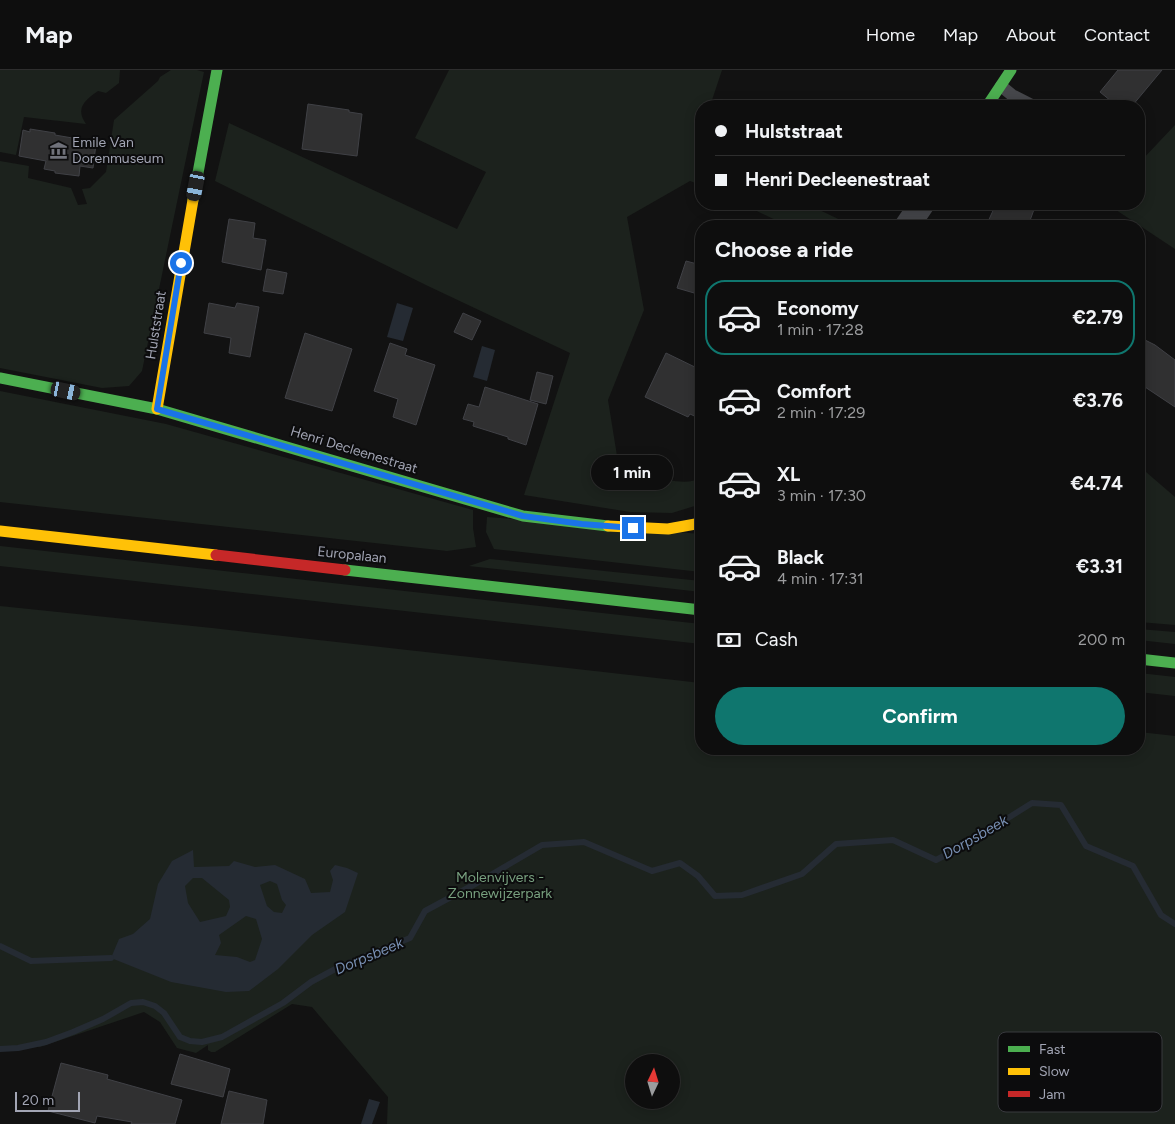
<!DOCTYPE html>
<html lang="en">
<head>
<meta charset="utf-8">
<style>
  :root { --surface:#0e0e0e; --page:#171717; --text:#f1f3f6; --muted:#9b9c9e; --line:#2e2e2e; --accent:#0f766e }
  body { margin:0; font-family:Figtree,sans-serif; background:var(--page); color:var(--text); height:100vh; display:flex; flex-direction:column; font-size:19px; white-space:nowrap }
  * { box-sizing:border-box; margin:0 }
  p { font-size:16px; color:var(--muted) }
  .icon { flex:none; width:28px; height:28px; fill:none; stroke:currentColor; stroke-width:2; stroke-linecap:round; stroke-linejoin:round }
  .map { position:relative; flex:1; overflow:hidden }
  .drawer { position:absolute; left:695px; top:150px; width:450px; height:535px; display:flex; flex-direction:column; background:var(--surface); border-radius:20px; box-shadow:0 2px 12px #0003,0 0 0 1px var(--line) }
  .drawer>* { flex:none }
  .guide { position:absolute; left:695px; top:30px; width:450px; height:110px; border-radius:20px; box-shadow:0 2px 12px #0003,0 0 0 1px var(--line); display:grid; align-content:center; height:110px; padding:0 20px; background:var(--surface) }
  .needle { width:32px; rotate:4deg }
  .buttons { position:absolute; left:625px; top:984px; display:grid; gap:10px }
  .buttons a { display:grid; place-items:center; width:55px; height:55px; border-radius:50%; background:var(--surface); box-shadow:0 2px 12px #0003,0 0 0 1px var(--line); font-size:25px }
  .scale { position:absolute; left:15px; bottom:12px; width:65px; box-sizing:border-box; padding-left:5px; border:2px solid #a2a5b4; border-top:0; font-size:14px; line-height:18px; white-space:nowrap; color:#a2a5b4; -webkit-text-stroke:4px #0c0c0d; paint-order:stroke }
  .end { position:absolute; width:22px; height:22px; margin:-11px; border:6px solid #1a73e8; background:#fff; box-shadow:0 0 0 2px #fff }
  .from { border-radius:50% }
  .bubble { position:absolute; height:35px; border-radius:18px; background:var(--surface); box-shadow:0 2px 12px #0003,0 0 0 1px var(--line); font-size:16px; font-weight:700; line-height:35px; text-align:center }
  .car { position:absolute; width:15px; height:30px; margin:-15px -8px; border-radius:6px; box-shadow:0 0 4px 1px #0007; background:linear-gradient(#222 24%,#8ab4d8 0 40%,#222 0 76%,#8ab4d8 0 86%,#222 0) }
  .guide b { display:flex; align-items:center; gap:18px; height:48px; font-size:19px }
  .guide b+b { border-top:1px solid var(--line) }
  .guide i { width:12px; height:12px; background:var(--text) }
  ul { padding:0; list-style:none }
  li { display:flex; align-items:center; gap:15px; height:75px; margin:0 10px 8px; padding:0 10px; border:2px solid transparent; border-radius:20px }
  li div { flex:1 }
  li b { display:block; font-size:19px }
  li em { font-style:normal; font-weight:700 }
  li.active { border-color:var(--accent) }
  li>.icon { width:45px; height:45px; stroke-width:1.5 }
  h2 { padding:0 20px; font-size:22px; line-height:60px }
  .pay { display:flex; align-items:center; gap:12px; height:55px; padding:0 20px; font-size:19px }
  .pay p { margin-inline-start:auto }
  .button { display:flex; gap:10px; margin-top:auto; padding:10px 20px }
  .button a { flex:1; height:58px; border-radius:30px; background:var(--accent); color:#fff; font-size:20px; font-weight:700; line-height:58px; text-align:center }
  header { display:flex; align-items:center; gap:30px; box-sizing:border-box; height:70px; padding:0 25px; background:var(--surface); border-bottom:1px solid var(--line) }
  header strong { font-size:24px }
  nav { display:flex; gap:28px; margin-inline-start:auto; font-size:18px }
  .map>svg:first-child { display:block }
  .green { fill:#1c221d; fill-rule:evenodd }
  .water { fill:#252b33; fill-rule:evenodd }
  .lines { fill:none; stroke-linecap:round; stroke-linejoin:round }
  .stream { stroke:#252b33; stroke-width:6 }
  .building { fill:#303031; stroke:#404146 }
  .lane { stroke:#46474b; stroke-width:12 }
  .street { stroke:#46474b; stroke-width:25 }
  .fast { stroke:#4caf50; stroke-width:11 }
  .slow { stroke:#ffc107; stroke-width:11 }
  .jam { stroke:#c62828; stroke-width:11 }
  .route { stroke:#1a73e8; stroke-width:6 }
  .labels { text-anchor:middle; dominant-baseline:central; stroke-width:4; stroke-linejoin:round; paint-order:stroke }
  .poi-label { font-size:14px; fill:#a2a5b4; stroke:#0c0c0d; text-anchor:start }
  .street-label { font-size:14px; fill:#a2a5b4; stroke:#0c0c0d }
  .park-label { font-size:14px; fill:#78a07f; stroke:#0c0c0d }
  .water-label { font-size:15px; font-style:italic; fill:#778eb1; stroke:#0c0c0d }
  .key { fill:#0c0c0d; stroke:#393a3f; stroke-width:1 }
  .key-label { font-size:14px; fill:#a2a5b4 }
</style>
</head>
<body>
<header>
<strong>Map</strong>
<nav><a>Home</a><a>Map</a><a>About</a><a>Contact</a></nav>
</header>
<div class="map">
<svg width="1175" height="1054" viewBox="0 0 1175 1054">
  <rect width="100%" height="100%" fill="#121212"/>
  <g class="green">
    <path d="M0 0H120L119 13 106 23 98 21C85 30 75 38 86 54L24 47 16 85 0 82Z"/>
    <path d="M171 0H197L204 2 142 301 129 316 102 318 0 298V91L29 96 28 108 71 118 78 135 87 134 82 119 90 118 106 102 114 50 158 11 160 7Z"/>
    <path d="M449 0H722L710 36H701V61L695 79 701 83V115L690 111 627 147 644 240 608 330 618 392C640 400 679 420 701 408V434L672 443 630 442 524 425 570 283 428 216 215 111 229 53 457 159 486 102 415 68Z"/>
    <path d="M1175 55V179L1107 134H1139V88L1142 90Z"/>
    <path d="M742 134H807L853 156H788Z"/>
    <path d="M0 321 166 354 473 440V458L476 477 447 481 0 432Z"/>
    <path d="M1146 402 1175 427V555L1139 552V413Z"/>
    <path d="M487 447 701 464V502L494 479 486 462Z"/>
    <path d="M0 476 701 554V574L0 496Z"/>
    <path d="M490 489 701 511V522L469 496Z"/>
    <path d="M0 536 212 558 701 613V679H1139V662L1175 666V1054H387L388 1027 312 937 292 934 215 982H211L208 980V975L196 983 177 978 160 952 144 942 40 977 0 978ZM634 992H671V1030H634Z"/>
    <path d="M1139 559 1175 562V574L1139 570Z"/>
    <path d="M1139 603 1175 607V626L1139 622Z"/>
  </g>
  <g class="water">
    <path d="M397 233 413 238 403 271 387 267Z"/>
    <path d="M482 276 495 280 487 311 473 307Z"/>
    <path d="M193 780 194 797 229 796 234 791 255 797 275 795 305 809 311 823 330 822 333 810 330 801 335 795 347 798 358 803 345 842 312 865 278 899 249 921 226 922 171 912 111 888 119 869 133 864 150 849 158 814 172 791ZM193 808H202L229 830 230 837 226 846 200 852 188 833 185 816ZM270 811 277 814 282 830 286 835 282 843 274 842 267 836 260 815ZM246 846 256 849 262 869 255 890 250 892 237 887 215 885 221 873 219 865Z"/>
    <path d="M369 1029 380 1032 372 1054H361Z"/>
  </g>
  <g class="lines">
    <g class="stream">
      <path d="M0 876 31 891 111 888"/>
      <path d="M0 979 18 978 46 972 73 962 103 949 131 933 143 932 155 936 164 943 180 967 190 971 202 972 222 967 283 933 311 912 339 897 410 868 425 841 477 813 542 775 584 772 652 801 680 793 698 806 715 826 742 825 802 804 836 774 893 770 936 790 965 775 1032 733 1061 735 1086 776 1133 796 1161 845 1175 854"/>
    </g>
  </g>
  <g class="building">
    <path d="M1118 0H1162L1132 36H1117L1100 22Z"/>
    <path d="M308 34 349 40V42L362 44 357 86 302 79Z"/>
    <path d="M30 59 55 63V65L84 70 83 73 96 74 93 98 80 96 79 106 55 103V101L44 99 46 91 19 86 23 60 30 62Z"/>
    <path d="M996 134H1036L1028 156H986Z"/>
    <path d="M229 149 255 153 253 168 266 170 261 200 222 192Z"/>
    <path d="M686 191 701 195V225L677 218Z"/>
    <path d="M267 199 287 203 283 224 263 221Z"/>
    <path d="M209 233 235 238 237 233 259 237 250 287 229 283 231 268 204 263Z"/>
    <path d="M463 243 481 251 472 270 454 262Z"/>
    <path d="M305 263 352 279 332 341 285 328Z"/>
    <path d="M1139 267 1155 275 1175 290V337L1139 313Z"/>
    <path d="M390 273 407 279 405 285 435 295 416 355 393 347 398 329 374 321Z"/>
    <path d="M666 283 701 300V349L690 344 688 347 645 327Z"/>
    <path d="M537 302 553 306 546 334 530 330Z"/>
    <path d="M485 317 538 334 526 375 508 369V367L473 356 474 352 463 349 468 334 479 337Z"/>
    <path d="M180 984 230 999 223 1027 171 1014Z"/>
    <path d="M61 993 108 1005 107 1009 182 1030 175 1054H131L132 1052 97 1046 95 1053 48 1041Z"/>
    <path d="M229 1021 267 1030 263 1054H221Z"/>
  </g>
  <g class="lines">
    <path class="lane" d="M1001 16 1012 25 1030 34"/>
    <path class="street" d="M907 156 922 134"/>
    <g class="fast">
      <path d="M987 36 1011 0"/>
      <path d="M193 130 217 0"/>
      <path d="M0 308 157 339 523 446 608 456"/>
      <path d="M345 500 701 540"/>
      <path d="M1139 589 1175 593"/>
    </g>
    <g class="slow">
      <path d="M157 339 193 130"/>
      <path d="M608 456 668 459 701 453"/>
      <path d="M0 461 216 485"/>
    </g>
    <path class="jam" d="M216 485 345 500"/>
  </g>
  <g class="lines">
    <path class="route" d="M181 193 157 339 523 446 582 454 633 458"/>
  </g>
  <defs>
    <symbol id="museum-bare" viewBox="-9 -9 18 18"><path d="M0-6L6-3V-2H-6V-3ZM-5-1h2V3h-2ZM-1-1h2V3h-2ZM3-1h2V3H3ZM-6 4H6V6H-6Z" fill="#70727b" stroke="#0c0c0d" stroke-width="2.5" paint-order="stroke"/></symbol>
  </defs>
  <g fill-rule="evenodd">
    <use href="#museum-bare" x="46" y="68" width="25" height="25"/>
  </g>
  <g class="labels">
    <g class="poi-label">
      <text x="72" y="72">Emile Van<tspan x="72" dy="16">Dorenmuseum</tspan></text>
    </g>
    <g class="street-label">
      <text transform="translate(156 255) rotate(-81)">Hulststraat</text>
      <text transform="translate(354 380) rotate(17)">Henri Decleenestraat</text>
      <text transform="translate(352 485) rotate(6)">Europalaan</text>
    </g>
    <g class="park-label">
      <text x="500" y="807">Molenvijvers -<tspan x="500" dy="16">Zonnewijzerpark</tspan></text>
    </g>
    <g class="water-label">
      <text transform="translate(975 767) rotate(-30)">Dorpsbeek</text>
      <text transform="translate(369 886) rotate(-23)">Dorpsbeek</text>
    </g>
  </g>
  <rect x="998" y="962" width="164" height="80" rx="8" class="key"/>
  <rect x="1008" y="976" width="22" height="6" fill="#4caf50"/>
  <rect x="1008" y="998" width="22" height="7" fill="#ffc107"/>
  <rect x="1008" y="1021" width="22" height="6" fill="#c62828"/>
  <g class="key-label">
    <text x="1039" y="984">Fast</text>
    <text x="1039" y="1006">Slow</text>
    <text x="1039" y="1029">Jam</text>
  </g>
</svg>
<div class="buttons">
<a><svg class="needle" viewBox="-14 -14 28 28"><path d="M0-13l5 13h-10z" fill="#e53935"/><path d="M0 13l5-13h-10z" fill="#9b9c9e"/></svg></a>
</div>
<div class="scale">20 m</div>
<i class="end from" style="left:181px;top:193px"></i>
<i class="end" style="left:633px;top:458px"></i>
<div class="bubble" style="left:591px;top:385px;width:82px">1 min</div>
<i class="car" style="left:196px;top:116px;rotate:191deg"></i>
<i class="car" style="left:66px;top:321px;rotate:102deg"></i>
<div class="guide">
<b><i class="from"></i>Hulststraat</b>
<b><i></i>Henri Decleenestraat</b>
</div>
<section class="drawer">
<h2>Choose a ride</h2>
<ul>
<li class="active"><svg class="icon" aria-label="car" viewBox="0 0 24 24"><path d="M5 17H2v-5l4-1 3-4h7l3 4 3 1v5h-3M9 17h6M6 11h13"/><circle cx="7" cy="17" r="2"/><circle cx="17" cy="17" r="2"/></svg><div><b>Economy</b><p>1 min · 17:28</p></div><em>€2.79</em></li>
<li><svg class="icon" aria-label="car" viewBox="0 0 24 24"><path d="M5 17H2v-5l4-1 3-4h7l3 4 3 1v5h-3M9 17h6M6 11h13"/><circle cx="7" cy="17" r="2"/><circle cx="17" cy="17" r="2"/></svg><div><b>Comfort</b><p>2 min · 17:29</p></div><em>€3.76</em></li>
<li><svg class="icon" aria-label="car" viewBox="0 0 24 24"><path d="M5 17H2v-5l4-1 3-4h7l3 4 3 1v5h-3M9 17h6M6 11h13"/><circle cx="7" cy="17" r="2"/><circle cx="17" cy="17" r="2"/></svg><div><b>XL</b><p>3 min · 17:30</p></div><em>€4.74</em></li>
<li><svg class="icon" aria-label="car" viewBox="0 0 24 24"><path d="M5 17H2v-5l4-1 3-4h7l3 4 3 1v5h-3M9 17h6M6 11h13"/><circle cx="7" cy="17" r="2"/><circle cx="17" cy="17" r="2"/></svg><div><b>Black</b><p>4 min · 17:31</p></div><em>€3.31</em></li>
</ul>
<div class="pay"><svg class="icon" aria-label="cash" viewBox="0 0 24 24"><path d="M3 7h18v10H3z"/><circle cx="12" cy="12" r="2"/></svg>Cash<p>200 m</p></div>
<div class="button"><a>Confirm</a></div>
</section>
</div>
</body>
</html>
